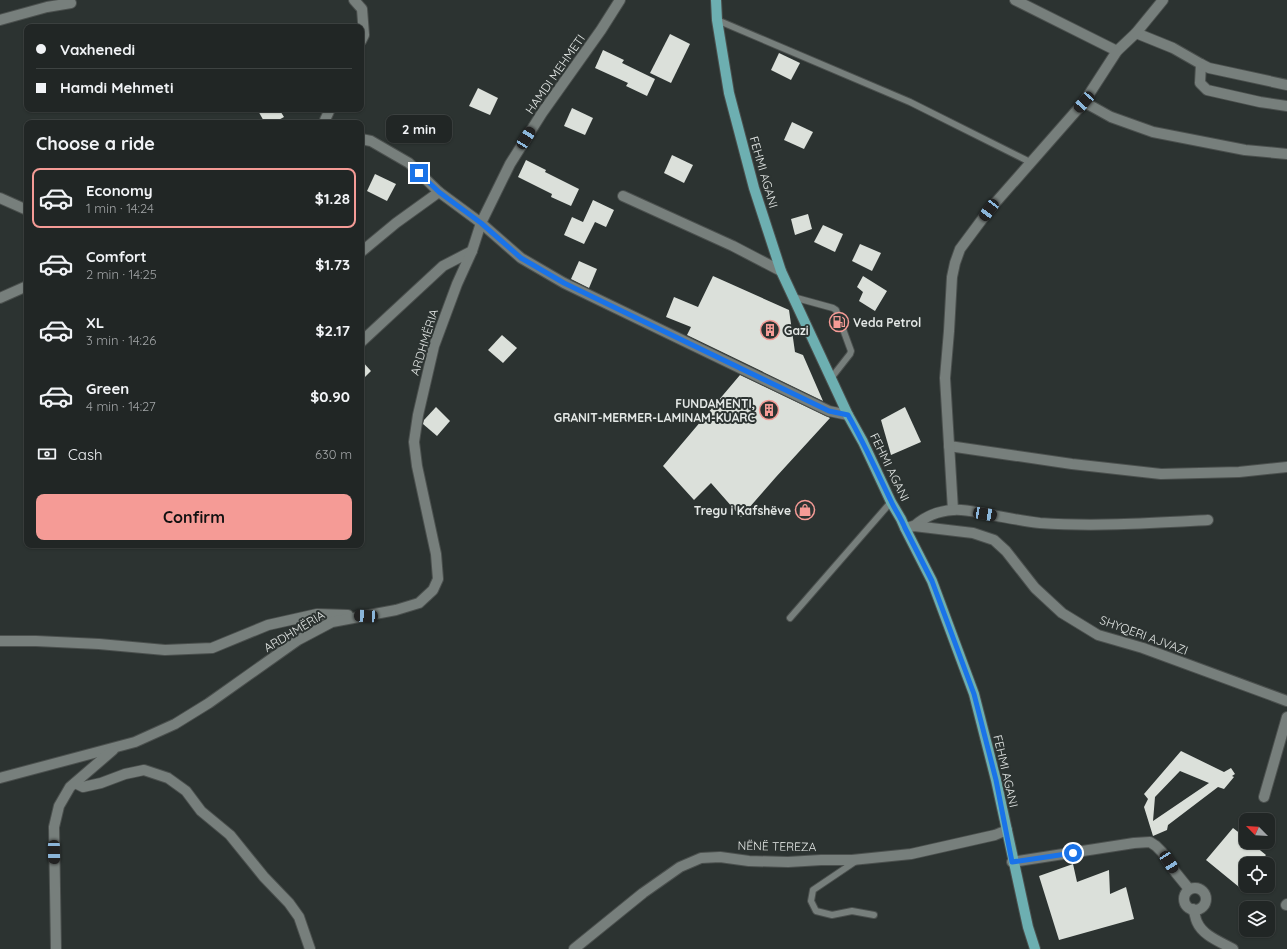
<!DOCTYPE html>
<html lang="en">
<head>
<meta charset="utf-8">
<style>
  :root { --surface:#212625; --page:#2d3232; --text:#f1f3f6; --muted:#a2a5a7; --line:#3e4342; --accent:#f59b96 }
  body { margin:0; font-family:Quicksand,sans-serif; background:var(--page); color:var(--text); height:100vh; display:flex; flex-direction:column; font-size:15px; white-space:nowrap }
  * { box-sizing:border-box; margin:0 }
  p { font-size:13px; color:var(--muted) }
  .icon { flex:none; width:22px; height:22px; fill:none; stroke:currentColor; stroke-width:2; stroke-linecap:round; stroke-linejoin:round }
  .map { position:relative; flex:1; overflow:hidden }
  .drawer { position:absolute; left:24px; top:120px; width:340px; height:428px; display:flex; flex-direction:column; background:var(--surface); border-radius:8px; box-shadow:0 1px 3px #0004,0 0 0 1px var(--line) }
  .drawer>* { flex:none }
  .hud { position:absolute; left:24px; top:24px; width:340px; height:88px; border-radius:8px; box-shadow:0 1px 3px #0004,0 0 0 1px var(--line); display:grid; align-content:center; height:88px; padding:0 12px; background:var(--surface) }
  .needle { width:26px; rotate:294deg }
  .buttons { position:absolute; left:1239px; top:813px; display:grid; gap:8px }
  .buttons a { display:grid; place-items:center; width:36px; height:36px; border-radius:8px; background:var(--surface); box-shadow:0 1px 3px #0004,0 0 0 1px var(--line); font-size:20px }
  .end { position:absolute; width:18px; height:18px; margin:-9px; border:5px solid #1a73e8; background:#fff; box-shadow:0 0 0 2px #fff }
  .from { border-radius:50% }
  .bubble { position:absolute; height:28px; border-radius:8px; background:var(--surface); box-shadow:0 1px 3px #0004,0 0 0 1px var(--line); font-size:13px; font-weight:700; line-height:28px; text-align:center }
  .car { position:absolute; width:12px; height:24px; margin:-12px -6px; border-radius:5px; box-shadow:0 0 3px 1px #0007; background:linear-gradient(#222 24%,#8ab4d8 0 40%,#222 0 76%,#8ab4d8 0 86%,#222 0) }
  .hud b { display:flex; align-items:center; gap:14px; height:38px; font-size:15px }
  .hud b+b { border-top:1px solid var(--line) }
  .hud i { width:10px; height:10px; background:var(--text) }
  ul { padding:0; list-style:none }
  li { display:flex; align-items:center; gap:12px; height:60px; margin:0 8px 6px; padding:0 4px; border:2px solid transparent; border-radius:8px }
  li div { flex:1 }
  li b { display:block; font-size:15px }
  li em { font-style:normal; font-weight:700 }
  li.selected { border-color:var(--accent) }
  li>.icon { width:36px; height:36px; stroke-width:1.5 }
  h2 { padding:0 12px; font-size:18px; line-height:48px }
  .pay { display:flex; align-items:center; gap:10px; height:44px; padding:0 12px; font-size:15px }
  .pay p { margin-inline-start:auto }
  .primary-button { display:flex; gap:8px; margin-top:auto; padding:8px 12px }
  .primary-button a { flex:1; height:46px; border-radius:8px; background:var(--accent); color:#111; font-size:16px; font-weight:700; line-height:46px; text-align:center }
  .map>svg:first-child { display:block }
  .building { fill:#dbe0da; fill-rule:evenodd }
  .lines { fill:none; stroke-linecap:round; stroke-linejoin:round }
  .lane-casing { stroke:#4b504e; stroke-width:8 }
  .street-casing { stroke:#4b504e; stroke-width:12 }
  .secondary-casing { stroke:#4b504e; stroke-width:12 }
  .primary-casing { stroke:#4b504e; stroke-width:12 }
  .lane { stroke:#777f7c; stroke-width:6 }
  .street { stroke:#777f7c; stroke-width:10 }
  .secondary { stroke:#777f7c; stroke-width:10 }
  .primary { stroke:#6dafb1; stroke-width:10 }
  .route { stroke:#1a73e8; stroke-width:5 }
  .labels { text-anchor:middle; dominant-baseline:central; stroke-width:4; stroke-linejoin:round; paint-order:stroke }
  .street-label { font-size:12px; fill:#e4e8e6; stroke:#2c3331 }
  .poi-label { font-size:12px; font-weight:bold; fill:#e4e8e6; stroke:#2c3331; text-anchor:start }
</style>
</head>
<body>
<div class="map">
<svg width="1287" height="949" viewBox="0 0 1287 949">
  <rect width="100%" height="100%" fill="#2c3331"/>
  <g class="building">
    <path d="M670 34 690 44 671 83 650 73Z"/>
    <path d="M603 50 624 60 622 63 655 79 647 96 626 86 628 83 595 68Z"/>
    <path d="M779 53 800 63 791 80 771 70Z"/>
    <path d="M478 88 498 98 490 115 469 106Z"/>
    <path d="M572 108 593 118 585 135 564 126Z"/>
    <path d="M257 109H279L284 117 273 123H265Z"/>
    <path d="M792 122 813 132 804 149 784 140Z"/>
    <path d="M672 155 693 165 684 183 664 173Z"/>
    <path d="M526 160 546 170 545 172 579 189 571 206 551 197 552 194 518 177Z"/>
    <path d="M375 174 396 184 387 201 367 191Z"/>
    <path d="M593 200 614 210 606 227 595 222 584 244 564 235 572 217 583 222Z"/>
    <path d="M808 214 812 229 795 235 791 219Z"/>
    <path d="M823 225 843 234 835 252 814 242Z"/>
    <path d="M860 244 881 253 872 271 852 261Z"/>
    <path d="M579 261 597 269 589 288 571 279Z"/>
    <path d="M713 276 789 310 795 352 803 355 823 401 687 335 691 327 666 317 674 297 698 307Z"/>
    <path d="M863 276 887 291 875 311 859 301 863 292 857 287Z"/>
    <path d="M502 335 517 348 503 363 488 350Z"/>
    <path d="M361 360 371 371 361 381Z"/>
    <path d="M740 375 830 418 776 477 741 517 711 483 694 500 663 466Z"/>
    <path d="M436 407 450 421 437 436 423 424 424 420Z"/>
    <path d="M905 407 921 442 891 455 881 420Z"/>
    <path d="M1181 751 1224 772 1231 768 1235 774 1232 776 1234 777 1224 789 1218 787 1168 825 1167 830 1153 836 1144 807 1148 799 1144 794ZM1180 771 1209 783 1153 821 1155 797Z"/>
    <path d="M1233 828 1246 838V842H1250L1266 855 1258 864H1246V878L1239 887 1206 860Z"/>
    <path d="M1073 864 1077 882 1109 870 1110 894 1126 887 1134 919 1059 940 1039 876Z"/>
  </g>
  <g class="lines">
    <defs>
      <g id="lane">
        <path d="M717 20 910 102 1030 162"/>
        <path d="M793 297 833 308 836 310 851 351 850 354 832 377"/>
        <path d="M790 618 891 502"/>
        <path d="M856 861 813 890 811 901 816 911 832 915 852 911 874 915"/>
      </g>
      <g id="street">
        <path d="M354 0 362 9 364 35 361 41"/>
        <path d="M1015 0 1117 51"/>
        <path d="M0 20 47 7 71 3"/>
        <path d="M1136 33 1173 48 1201 64 1200 83 1207 90 1260 102 1287 106"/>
        <path d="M1201 64 1209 68 1287 85"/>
        <path d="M1084 102 1111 117 1153 132 1245 150 1287 154"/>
        <path d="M326 123 325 120 330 109"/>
        <path d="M361 139 371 141 409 163 439 192 481 223 521 258 564 283 829 411 848 415"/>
        <path d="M623 196 733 246 781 271"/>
        <path d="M0 198 27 210"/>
        <path d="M361 252 396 223 439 192"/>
        <path d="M0 298 27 286"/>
        <path d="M361 342 443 266 472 251"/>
        <path d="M949 446 1072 464 1161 474 1239 472 1287 467"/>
        <path d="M953 510 945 378 949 331 952 277 955 263 960 249 989 210 1084 102 1117 51 1136 33 1163 0"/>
        <path d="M914 526C926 516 937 511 953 510 964 509 975 512 986 514 1004 517 1022 521 1040 523 1095 527 1154 523 1208 520"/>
        <path d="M0 641H36L99 644 165 650 212 648 268 625 317 614 348 615"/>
        <path d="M0 778 135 742 175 724 209 703 298 640 332 622 396 610 419 603 433 590 438 579 436 554 417 466 414 442 418 415 434 346 457 284 472 251 481 223 510 164 542 113 601 30 620 0"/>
        <path d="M75 783 83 787 101 783 125 774 144 770 168 778 186 791 201 811 230 835 264 877 289 903 299 917 310 949"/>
        <path d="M1264 797 1287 717"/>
        <path d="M1012 862 1134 843 1150 842 1156 846 1162 852 1176 873 1189 889"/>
        <circle cx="1195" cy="899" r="11"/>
        <path d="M1286 905 1287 904"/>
        <path d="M1193 909C1195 913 1195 918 1197 922 1203 936 1221 942 1233 949"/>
        <path d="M56 949 54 827 59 806 70 787 113 750"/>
        <path d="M574 949 643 893 680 867 701 858 720 857 749 861 788 862 821 860H852L911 854 995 835 1007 830"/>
      </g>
      <path id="secondary" d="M905 528 914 526 973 533 994 540 1006 551 1035 588 1062 613 1098 635 1143 648 1287 701"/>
      <path id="primary" d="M716 0 717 20 729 93 754 188 781 271 848 415 863 442 891 502 901 519 905 528 932 581 974 694 996 780 1028 927 1035 949"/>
    </defs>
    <use href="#lane" class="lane-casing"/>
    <use href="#street" class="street-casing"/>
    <use href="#secondary" class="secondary-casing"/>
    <use href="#primary" class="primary-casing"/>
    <use href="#lane" class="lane"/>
    <use href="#street" class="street"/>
    <use href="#secondary" class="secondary"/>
    <use href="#primary" class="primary"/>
  </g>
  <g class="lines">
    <path class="route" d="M419 173 439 192 481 223 521 258 564 283 829 411 848 415C864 443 877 472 891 501 895 510 901 518 905 528L932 581 974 694 996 780 1012 862 1073 853"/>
  </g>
  <defs>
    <symbol id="fuel-ring" viewBox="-11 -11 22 22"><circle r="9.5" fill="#2c3331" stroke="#f59b96" stroke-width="1.5"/><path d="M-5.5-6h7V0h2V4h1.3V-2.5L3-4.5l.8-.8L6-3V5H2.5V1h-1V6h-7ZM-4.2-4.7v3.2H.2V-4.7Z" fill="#f59b96"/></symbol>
    <symbol id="building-ring" viewBox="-11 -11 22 22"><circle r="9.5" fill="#2c3331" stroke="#f59b96" stroke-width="1.5"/><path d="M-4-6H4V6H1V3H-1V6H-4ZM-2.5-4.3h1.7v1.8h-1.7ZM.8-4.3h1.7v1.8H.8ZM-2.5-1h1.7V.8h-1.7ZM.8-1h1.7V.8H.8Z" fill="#f59b96"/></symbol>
    <symbol id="shop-ring" viewBox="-11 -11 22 22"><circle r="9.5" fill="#2c3331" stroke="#f59b96" stroke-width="1.5"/><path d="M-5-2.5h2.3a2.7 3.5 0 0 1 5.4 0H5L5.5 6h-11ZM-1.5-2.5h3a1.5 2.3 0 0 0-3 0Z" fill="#f59b96"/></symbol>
  </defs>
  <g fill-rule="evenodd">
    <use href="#fuel-ring" x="828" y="311" width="22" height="22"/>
    <use href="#building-ring" x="759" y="319" width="22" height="22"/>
    <use href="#building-ring" x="758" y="399" width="22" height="22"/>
    <use href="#shop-ring" x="794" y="499" width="22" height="22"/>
  </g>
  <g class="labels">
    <g class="street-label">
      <text transform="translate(555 74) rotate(-55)">HAMDI MEHMETI</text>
      <text transform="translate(764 172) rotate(74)">FEHMI AGANI</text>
      <text transform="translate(424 342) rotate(-73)">ARDHMËRIA</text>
      <text transform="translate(890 467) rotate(64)">FEHMI AGANI</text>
      <text transform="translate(294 631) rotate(-31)">ARDHMËRIA</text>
      <text transform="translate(1144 635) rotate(20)">SHYQERI AJVAZI</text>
      <text transform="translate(1006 771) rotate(77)">FEHMI AGANI</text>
      <text transform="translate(777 846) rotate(1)">NËNË TEREZA</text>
    </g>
    <g class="poi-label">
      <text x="853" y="322">Veda Petrol</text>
      <text x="784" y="330">Gazi</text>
      <text x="755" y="403" text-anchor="end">FUNDAMENTI,<tspan x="755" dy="14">GRANIT-MERMER-LAMINAM-KUARC</tspan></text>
      <text x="791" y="510" text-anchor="end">Tregu i Kafshëve</text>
    </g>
  </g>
</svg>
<div class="buttons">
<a><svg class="needle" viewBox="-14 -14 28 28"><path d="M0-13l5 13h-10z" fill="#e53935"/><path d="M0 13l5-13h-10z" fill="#a2a5a7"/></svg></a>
<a><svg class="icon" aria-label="locate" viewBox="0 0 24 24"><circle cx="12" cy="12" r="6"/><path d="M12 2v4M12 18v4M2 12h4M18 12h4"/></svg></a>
<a><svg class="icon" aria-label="layers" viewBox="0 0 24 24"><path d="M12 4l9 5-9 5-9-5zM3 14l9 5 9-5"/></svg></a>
</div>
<i class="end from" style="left:1073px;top:853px"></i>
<i class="end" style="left:419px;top:173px"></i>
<div class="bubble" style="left:386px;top:115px;width:66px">2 min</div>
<i class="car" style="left:1084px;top:102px;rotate:222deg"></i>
<i class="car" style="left:526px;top:138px;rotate:32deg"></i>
<i class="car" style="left:989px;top:210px;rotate:217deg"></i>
<i class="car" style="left:985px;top:514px;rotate:99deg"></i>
<i class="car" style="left:366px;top:616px;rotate:273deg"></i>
<i class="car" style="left:54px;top:852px;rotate:179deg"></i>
<i class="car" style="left:1169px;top:862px;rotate:147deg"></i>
<div class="hud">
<b><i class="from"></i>Vaxhenedi</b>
<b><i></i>Hamdi Mehmeti</b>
</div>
<section class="drawer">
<h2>Choose a ride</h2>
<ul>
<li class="selected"><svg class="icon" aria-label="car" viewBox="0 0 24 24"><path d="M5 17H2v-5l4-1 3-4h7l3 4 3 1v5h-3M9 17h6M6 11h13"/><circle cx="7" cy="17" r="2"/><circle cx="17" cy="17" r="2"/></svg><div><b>Economy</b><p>1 min · 14:24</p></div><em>$1.28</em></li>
<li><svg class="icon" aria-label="car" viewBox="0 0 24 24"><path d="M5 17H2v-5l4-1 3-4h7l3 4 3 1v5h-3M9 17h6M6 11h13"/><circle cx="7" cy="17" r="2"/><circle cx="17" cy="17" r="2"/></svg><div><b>Comfort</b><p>2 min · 14:25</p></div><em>$1.73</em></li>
<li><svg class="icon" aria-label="car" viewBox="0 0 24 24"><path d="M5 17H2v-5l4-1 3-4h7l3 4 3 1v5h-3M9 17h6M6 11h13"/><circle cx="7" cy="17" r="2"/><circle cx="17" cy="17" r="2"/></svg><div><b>XL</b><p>3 min · 14:26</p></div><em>$2.17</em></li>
<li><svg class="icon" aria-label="car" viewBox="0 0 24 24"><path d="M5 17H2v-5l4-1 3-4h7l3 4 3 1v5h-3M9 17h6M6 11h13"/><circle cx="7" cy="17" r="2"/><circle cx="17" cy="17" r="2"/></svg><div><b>Green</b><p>4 min · 14:27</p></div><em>$0.90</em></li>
</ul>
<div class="pay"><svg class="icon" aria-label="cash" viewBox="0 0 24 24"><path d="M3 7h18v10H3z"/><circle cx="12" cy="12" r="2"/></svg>Cash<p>630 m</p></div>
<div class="primary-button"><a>Confirm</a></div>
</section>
</div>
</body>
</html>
